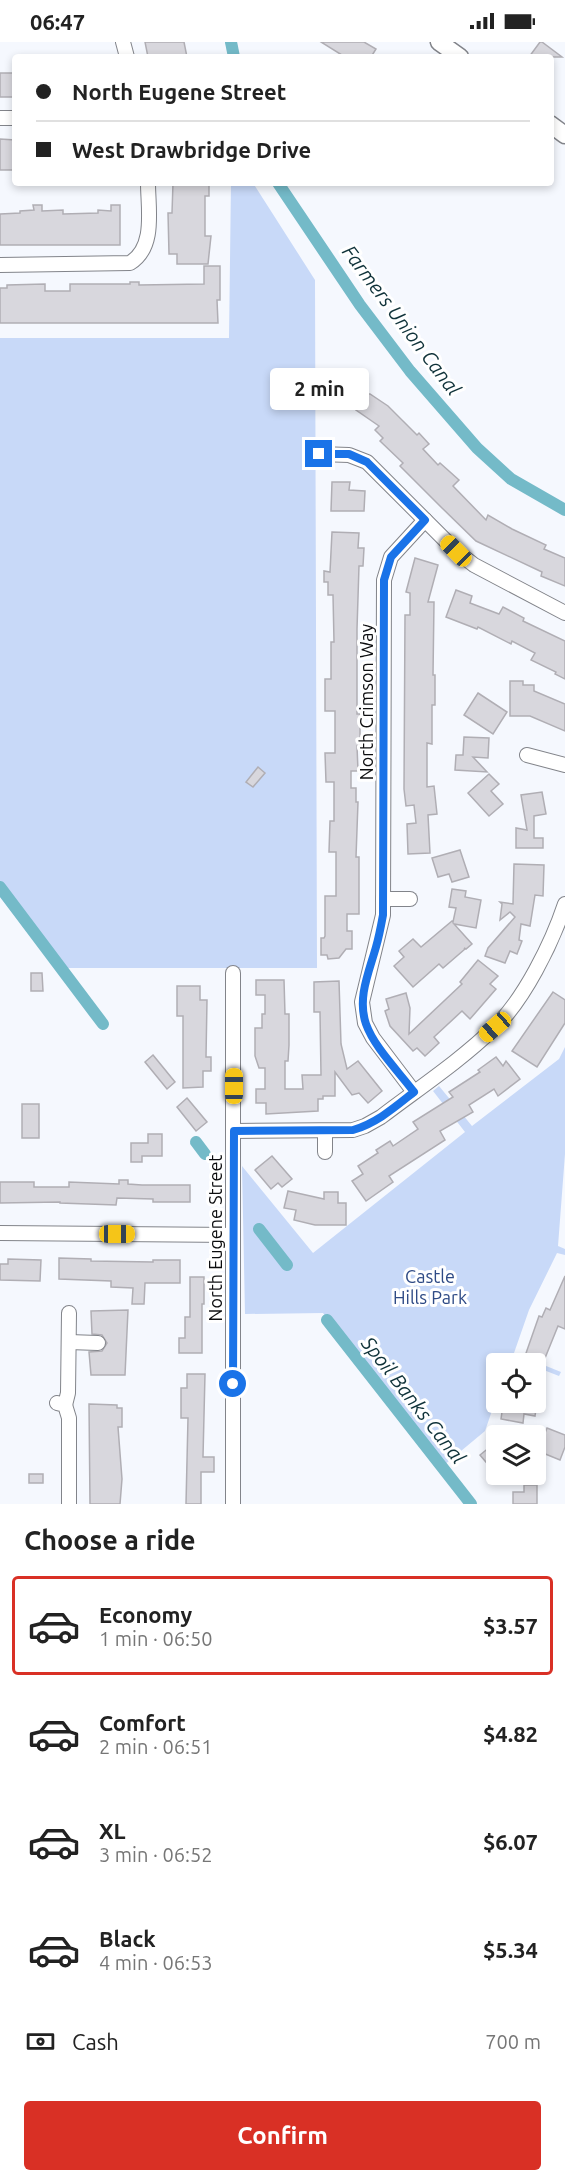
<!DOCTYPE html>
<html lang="en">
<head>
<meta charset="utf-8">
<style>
  :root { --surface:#fff; --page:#f6f6f6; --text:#222; --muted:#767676; --line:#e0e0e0; --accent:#d93025 }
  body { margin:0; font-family:Ubuntu,sans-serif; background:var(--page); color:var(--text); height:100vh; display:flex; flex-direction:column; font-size:22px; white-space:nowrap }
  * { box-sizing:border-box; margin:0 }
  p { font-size:20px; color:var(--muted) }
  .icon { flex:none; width:33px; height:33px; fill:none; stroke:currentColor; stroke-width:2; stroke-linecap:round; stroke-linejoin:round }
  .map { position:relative; height:1462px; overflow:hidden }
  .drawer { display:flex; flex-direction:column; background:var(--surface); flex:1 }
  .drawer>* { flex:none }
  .banner { position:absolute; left:12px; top:12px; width:542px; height:132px; border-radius:6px; box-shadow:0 3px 9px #0003; display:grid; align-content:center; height:132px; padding:0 24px; background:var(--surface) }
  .controls { position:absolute; left:486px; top:1311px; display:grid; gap:12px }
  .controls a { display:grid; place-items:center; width:60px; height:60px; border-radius:6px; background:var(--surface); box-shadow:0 3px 9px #0003; font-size:30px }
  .end { position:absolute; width:27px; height:27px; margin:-14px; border:8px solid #1a73e8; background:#fff; box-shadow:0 0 0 3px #fff }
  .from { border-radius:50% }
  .bubble { position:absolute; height:42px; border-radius:6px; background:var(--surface); box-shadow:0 3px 9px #0003; font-size:20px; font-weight:700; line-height:42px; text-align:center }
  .car { position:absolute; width:18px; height:36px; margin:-18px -9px; border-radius:8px; box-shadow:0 0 4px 2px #0007; background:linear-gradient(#f5c518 24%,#345 0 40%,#f5c518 0 76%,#345 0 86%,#f5c518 0) }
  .banner b { display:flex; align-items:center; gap:21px; height:57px; font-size:22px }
  .banner b+b { border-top:2px solid var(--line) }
  .banner i { width:15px; height:15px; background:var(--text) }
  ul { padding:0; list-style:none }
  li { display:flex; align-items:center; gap:18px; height:99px; margin:0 12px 9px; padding:0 12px; border:3px solid transparent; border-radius:6px }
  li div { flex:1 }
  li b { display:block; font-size:22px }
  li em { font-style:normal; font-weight:700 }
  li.active { border-color:var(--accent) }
  li>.icon { width:54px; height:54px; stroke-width:1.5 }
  h2 { padding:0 24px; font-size:27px; line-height:72px }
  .pay { display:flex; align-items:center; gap:15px; height:66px; padding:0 24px; font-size:22px }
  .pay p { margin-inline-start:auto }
  .primary-button { display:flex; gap:12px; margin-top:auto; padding:12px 24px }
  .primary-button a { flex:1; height:69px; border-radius:6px; background:var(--accent); color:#fff; font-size:24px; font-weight:700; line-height:69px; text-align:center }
  .status { display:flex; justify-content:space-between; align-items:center; height:42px; padding:0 30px; background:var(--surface); direction:ltr }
  .status svg { height:16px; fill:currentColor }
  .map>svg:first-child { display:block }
  .green { fill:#c8d9f8 }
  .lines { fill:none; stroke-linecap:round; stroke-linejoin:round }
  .canal { stroke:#74bac8; stroke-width:12 }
  .building { fill:#d8d7dd; stroke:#b0aeb4; stroke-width:1.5 }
  .minor-casing { stroke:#82848a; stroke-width:16 }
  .tertiary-casing { stroke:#82848a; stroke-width:19 }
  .minor { stroke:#fff; stroke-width:14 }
  .tertiary { stroke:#fff; stroke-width:16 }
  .route { stroke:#1a73e8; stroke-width:8 }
  .labels { text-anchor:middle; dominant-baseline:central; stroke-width:6; stroke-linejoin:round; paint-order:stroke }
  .street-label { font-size:18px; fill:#0c0d0f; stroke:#fff }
  .park-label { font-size:18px; fill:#2e4a85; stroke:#fff }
  .water-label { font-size:20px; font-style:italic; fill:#0f3239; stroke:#fff }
</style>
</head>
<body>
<div class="status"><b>06:47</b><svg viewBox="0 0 49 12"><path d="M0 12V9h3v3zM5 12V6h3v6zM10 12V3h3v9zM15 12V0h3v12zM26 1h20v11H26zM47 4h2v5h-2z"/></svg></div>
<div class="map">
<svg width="565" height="1462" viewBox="0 0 565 1462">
  <rect width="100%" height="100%" fill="#f5f8fe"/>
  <g class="green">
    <path d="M231 141H253L315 238 317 926H55L0 855V296H229Z"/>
    <path d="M565 1005V1112L558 1204 565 1207V1213L557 1211 529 1268 514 1311 561 1330 559 1334 536 1325V1322L527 1321 512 1316 510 1321 496 1322V1357L485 1389 443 1424 323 1271 245 1272 242 1124 313 1211 465 1090 433 1049 439 1044 472 1084 559 1017Z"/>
  </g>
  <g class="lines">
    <g class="canal">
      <path d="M231 0 234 15"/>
      <path d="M278 141 360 263 410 329 477 406 511 437 565 468"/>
      <path d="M0 845 103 982"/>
      <path d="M196 1100 205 1112"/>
      <path d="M259 1187 287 1223"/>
      <path d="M327 1278 471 1462"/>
    </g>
  </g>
  <g class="building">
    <path d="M145 0H184L187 15H148Z"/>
    <path d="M321 0H364L376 7 371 15H345Z"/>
    <path d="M540 0H542L562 15H529Z"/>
    <rect x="0" y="31" width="15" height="24"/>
    <path d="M0 97 15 98V128H0Z"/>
    <path d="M173 141H209V154H205V194H211L208 222H177V212H169L168 171H172Z"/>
    <path d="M33 163H42V169L63 168V172L98 171V168L111 169V163H120V203H0V172L20 171V169L34 168Z"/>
    <path d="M204 224H220V258H217L218 281H0V246H7V243L45 242V249H70V242H130V240H139V243L204 242Z"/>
    <path d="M322 333H352V350H335V361H322Z"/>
    <path d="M367 352H370L388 364 417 393 419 391 429 402 423 407 438 423 440 421 459 438 453 444 486 478 488 473 512 487 546 503 544 507 565 516V544L541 534 542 530 476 499 442 466 400 424 403 421 380 399 383 396 375 388 379 384 356 368Z"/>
    <path d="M332 440H350L349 448 365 449 364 469H331Z"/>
    <path d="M332 490 359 491 358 506H364L363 524H359L357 587V672H360V704H357L358 729H351V746H356V760H358L356 815H359V872H347V889H352V907H346L339 916 328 917 327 913H321V896H324L325 894V854H336V810H329L330 779H334V740H326L325 711H335V669H325V637H331V600H334L333 553H328V540H324V529L330 530Z"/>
    <path d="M415 516 438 523 428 560H434L433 633H435V663H432V702L427 701V745L434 744 437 772 428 773 430 811 408 812 407 782 416 781 414 763 406 764 404 747 405 573H410V551L406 550Z"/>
    <path d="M456 548 472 554 470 561 499 572 503 565 524 576 523 579 565 599V637L555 632 556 630 531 618 535 611 512 599 511 602 478 585 477 587 446 575Z"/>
    <path d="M510 639H523V643H534V649L565 662V689L530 674H510Z"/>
    <path d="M478 651 507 670 493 692 464 673Z"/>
    <path d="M464 695 489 696 488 716 473 715 487 730 455 728 456 713H463Z"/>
    <path d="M258 725 265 731 253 745 246 740Z"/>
    <path d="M489 732 499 742 491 749 503 762 489 774 468 751Z"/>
    <path d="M542 750 546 772 534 774V796H543V806H516V786L527 788 521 753Z"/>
    <path d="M460 808 469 835 452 840 449 832 438 835 432 816Z"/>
    <path d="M514 822 544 823 543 854 535 853 530 884 521 882 519 898 522 899 517 912 510 909 505 921 485 914 488 906 515 875 510 870 500 878 502 862 500 860 513 862Z"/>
    <path d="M452 847 466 849 465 855 481 858 476 886 454 882 472 902 466 907 464 906 465 907 443 926 439 922 413 945 394 924 404 915 399 909 413 897 421 905 452 879 453 880 456 866 449 865Z"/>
    <path d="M478 918 498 934 490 942 496 947 470 977 462 969 434 995 439 1001 425 1014 417 1006 413 1009 390 984 385 969 389 967 386 957 406 951 410 966 409 992 462 942 460 940Z"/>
    <path d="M31 931H42L43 949H31Z"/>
    <path d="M256 938H284L285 972H289V1003L288 1019H285V1047H303L302 1033H321L320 970H314V940L339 939 341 1002 347 1027 358 1019 382 1049 368 1061 359 1051 352 1053 335 1030V1054H323V1057H318V1069L266 1072V1061H256V1047H265V1026H259L255 1014V986H262V972H265V953H256Z"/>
    <path d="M177 944H200V958H207L206 1015H211V1029H203V1045L183 1046V974H177Z"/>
    <path d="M553 950 565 958V981L537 1025 512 1009Z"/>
    <path d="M153 1013 175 1040 167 1047 145 1020Z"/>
    <path d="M496 1015 503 1024 506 1019 520 1037 498 1054 494 1047 469 1063 473 1070 440 1089 445 1098 389 1134 393 1140 366 1159 352 1139 363 1132 358 1124 378 1111 376 1108 390 1099 393 1104 418 1087 413 1080 453 1055 449 1050 480 1030 478 1028Z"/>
    <path d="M187 1056 207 1080 196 1089 177 1065Z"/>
    <rect x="22" y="1062" width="17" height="34"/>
    <path d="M148 1092H162V1114H142V1120H131V1101H148Z"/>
    <path d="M272 1114 292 1137 282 1145 278 1141 271 1147 255 1128Z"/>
    <path d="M119 1138H128V1142L142 1143H190V1160H153V1157L117 1156 116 1163 60 1161V1160L0 1161V1140H34V1145H69V1140L119 1142Z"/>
    <path d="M288 1149 324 1157V1150H338V1161H346V1183H315L294 1178 296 1168 284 1166Z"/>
    <path d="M59 1216 91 1217V1219L153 1220V1218H180V1241H145L144 1262H132L133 1246 111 1245V1239L59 1237Z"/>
    <path d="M8 1217 41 1218 40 1239 0 1238V1222H8Z"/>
    <path d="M565 1234V1287L558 1284 543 1321 525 1314 539 1274 542 1275 546 1266 550 1268Z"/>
    <path d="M190 1235H204V1262H202V1311H179V1296H185V1275H190Z"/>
    <path d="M128 1268 125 1333H91L89 1310 102 1309 107 1301 102 1293 92 1292 91 1269Z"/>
    <path d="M187 1332H205L203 1415H214V1430H201V1462H186L188 1376H181V1346H187Z"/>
    <path d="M512 1360H537L535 1374 524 1372 523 1381 501 1377 503 1363 512 1365Z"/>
    <path d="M89 1362 117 1363V1366H122V1385H118L122 1437 120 1462H90Z"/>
    <path d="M547 1386 565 1393V1405L560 1418 538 1409Z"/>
    <path d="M496 1400V1432L480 1413Z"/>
    <rect x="29" y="1432" width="14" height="9"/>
    <path d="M524 1443H537V1462H513V1450H524Z"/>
  </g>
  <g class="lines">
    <defs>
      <g id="minor">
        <path d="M123 0 127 15"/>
        <path d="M0 76H15"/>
        <path d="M0 223 130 221C156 205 148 167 148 141"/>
        <path d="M319 412 349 413 367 420 456 509 474 523 565 571"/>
        <path d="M527 713 565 723"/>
        <path d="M383 857H410"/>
        <path d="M233 931V1462"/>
        <path d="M414 1050 373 996 365 981 362 960 383 873 384 538 391 515 425 478"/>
        <path d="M234 1089 353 1088 365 1084 381 1075C419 1046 460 1019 494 986 524 958 552 901 565 862"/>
        <path d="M325 1089V1110"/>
        <path d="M0 1191 233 1193"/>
        <path d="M69 1300 98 1301"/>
        <path d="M57 1361 65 1363 69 1376V1462"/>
        <path d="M65 1363 68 1351 69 1271"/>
      </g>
      <g id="tertiary">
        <path d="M439 0 460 15"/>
        <path d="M550 82 565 93"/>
      </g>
    </defs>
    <use href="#minor" class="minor-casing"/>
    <use href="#tertiary" class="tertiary-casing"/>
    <use href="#minor" class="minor"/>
    <use href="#tertiary" class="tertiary"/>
  </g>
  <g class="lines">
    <path class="route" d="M233 1342 234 1089 353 1088C377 1081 395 1065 414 1050 399 1030 374 1005 366 982 357 956 369 930 376 905 379 895 381 884 383 873L384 538 391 515 425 478 367 420 349 412H319"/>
  </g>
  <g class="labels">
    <g class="street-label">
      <text transform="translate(366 660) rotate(-90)">North Crimson Way</text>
      <text transform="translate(215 1196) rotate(-90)">North Eugene Street</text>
    </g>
    <g class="park-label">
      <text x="430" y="1234">Castle<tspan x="430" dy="21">Hills Park</tspan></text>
    </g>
    <g class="water-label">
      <text transform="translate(402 278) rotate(53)">Farmers Union Canal</text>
      <text transform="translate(414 1358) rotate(52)">Spoil Banks Canal</text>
    </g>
  </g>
</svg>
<div class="controls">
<a><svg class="icon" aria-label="locate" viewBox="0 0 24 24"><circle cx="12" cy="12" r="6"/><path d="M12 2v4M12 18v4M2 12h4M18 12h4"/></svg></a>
<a><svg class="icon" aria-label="layers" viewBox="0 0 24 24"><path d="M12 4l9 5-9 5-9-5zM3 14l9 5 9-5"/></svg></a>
</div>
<i class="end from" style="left:233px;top:1342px"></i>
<i class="end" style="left:319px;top:412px"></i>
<div class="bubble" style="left:270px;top:326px;width:99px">2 min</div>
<i class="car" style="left:456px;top:509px;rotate:315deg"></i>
<i class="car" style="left:495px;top:985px;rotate:229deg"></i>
<i class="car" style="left:234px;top:1044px;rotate:0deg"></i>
<i class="car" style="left:117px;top:1192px;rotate:90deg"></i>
<div class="banner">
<b><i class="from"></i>North Eugene Street</b>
<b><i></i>West Drawbridge Drive</b>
</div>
</div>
<section class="drawer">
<h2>Choose a ride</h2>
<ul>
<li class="active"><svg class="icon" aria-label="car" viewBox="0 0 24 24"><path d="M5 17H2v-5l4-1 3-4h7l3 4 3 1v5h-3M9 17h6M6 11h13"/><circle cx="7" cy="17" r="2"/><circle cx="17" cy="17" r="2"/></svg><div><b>Economy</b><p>1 min · 06:50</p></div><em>$3.57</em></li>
<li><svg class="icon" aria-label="car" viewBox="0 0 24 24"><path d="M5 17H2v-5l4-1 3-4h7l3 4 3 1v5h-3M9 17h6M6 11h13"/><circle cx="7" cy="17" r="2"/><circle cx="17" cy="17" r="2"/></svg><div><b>Comfort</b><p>2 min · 06:51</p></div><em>$4.82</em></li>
<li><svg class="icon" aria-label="car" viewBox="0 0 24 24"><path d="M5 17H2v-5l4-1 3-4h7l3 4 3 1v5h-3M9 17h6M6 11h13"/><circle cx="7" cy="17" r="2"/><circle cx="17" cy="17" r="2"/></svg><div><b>XL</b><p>3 min · 06:52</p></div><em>$6.07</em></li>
<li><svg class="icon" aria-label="car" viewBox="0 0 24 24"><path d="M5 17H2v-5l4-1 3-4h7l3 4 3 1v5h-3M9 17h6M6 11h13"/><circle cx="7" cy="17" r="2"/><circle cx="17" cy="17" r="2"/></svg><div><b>Black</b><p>4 min · 06:53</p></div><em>$5.34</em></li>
</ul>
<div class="pay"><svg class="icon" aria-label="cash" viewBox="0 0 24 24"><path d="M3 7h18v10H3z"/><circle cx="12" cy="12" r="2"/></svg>Cash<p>700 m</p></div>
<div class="primary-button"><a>Confirm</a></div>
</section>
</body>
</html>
